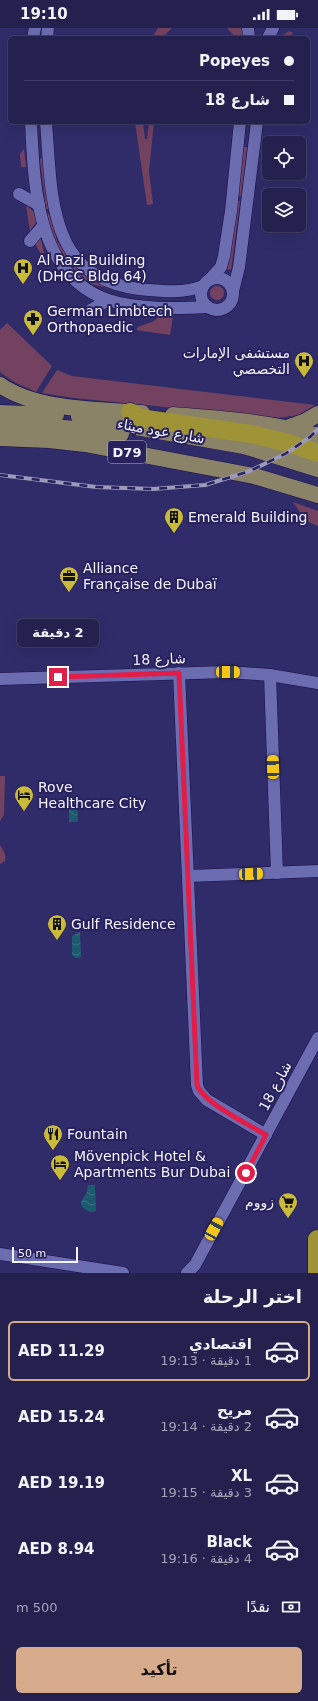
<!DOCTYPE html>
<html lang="ar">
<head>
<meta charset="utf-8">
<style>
  :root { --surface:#24214f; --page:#2c2956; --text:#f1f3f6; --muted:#a3a3b7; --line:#413e66; --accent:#d6ab8b }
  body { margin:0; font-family:"DejaVu Sans","Noto Naskh Arabic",sans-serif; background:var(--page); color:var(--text); direction:rtl; height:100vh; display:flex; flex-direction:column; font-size:15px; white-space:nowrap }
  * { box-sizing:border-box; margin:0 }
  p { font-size:13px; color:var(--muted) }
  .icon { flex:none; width:22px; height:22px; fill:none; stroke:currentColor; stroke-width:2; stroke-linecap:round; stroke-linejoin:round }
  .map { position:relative; height:1245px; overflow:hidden; direction:ltr }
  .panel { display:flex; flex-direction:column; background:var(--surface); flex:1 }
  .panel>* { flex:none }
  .hud { position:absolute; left:8px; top:8px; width:302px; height:88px; border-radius:6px; box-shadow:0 4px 16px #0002,0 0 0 1px var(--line); direction:rtl; display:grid; align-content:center; height:88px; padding:0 16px; background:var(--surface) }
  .fabs { position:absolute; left:262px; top:108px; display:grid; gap:8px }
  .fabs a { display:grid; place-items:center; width:44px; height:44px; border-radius:6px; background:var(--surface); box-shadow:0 4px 16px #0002,0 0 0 1px var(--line); font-size:20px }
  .scale { position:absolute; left:12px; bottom:10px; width:66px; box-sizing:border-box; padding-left:4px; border:2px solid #f3f3fb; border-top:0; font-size:11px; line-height:14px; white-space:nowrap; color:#f3f3fb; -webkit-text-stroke:3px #27215e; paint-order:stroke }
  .end { position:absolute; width:18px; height:18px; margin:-9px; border:5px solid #e11d48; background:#fff; box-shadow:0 0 0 2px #fff }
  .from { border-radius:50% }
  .bubble { position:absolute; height:28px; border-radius:6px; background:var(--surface); box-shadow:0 4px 16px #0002,0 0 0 1px var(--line); font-size:13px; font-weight:800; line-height:28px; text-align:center; direction:rtl }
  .car { position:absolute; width:12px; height:24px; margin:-12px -6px; border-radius:5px; box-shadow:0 0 3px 1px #0007; background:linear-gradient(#f5c518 24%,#345 0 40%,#f5c518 0 76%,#345 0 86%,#f5c518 0) }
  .hud b { display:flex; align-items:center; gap:14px; height:38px; font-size:15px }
  .hud b+b { border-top:1px solid var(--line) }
  .hud i { width:10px; height:10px; background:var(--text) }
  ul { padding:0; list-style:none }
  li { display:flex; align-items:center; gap:12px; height:60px; margin:0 8px 6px; padding:0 8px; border:2px solid transparent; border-radius:6px }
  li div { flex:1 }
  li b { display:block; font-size:15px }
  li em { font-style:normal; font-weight:800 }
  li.current { border-color:var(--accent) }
  li>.icon { width:36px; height:36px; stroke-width:1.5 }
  h2 { padding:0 16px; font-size:18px; line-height:48px }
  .pay { display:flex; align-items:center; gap:10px; height:44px; padding:0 16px; font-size:15px }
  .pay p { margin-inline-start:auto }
  .button { display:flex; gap:8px; margin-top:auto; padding:8px 16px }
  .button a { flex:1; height:46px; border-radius:6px; background:var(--accent); color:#111; font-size:16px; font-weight:800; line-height:46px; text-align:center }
  .status { display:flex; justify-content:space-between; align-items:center; height:28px; padding:0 20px; background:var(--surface); direction:ltr }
  .status svg { height:11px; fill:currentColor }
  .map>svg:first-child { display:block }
  .grass { fill:#734261 }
  .water { fill:url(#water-waves) }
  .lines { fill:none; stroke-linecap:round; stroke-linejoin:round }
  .minor-casing { stroke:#1a104c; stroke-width:13 }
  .major-casing { stroke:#1a104c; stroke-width:17 }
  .highway-casing { stroke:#1a104c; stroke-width:19 }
  .minor { stroke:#6c6cb0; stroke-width:12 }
  .major { stroke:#8b8368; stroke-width:16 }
  .highway { stroke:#9f9338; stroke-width:18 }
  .rail-casing { stroke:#9c9aba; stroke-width:4 }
  .rail { stroke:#27215e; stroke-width:2.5; stroke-dasharray:8; stroke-linecap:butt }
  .route { stroke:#e11d48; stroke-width:5 }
  .labels { text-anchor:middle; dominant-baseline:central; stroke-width:4; stroke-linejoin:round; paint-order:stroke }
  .shield { fill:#27215e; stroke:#b6b4cc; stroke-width:1 }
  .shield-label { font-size:13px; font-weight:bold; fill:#f3f3fb }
  .poi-label { font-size:14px; fill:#f3f3fb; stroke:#27215e; text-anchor:start }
  .street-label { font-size:14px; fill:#f3f3fb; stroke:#27215e }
</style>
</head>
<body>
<div class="status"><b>19:10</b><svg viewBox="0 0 49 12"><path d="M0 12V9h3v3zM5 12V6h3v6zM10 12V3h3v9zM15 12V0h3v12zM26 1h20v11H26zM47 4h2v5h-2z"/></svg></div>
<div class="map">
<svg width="318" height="1245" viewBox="0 0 318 1245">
  <defs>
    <pattern id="water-waves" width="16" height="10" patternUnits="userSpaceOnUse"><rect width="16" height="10" fill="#1c5b6e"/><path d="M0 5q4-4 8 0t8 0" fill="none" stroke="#3d7384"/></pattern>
  </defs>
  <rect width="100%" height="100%" fill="#302c69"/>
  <g class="grass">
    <path d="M158 0H172L162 10H152Z"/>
    <path d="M227 0H242L245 10H236Z"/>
    <path d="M289 3 293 5 290 10H279Z"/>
    <path d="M135 94H143L145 111H147L149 94H154L149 143 153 176 147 177Z"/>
    <path d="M244 119H247L241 168H238Z"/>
    <path d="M24 121 26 139H21L20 126Z"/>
    <path d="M42 130 46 140 50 181H46L40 131Z"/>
    <path d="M237 173H240L231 242 226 241Z"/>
    <path d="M26 177 34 184 36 194 30 203Z"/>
    <path d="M46 186H51L57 213 73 236 70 240 57 223Z"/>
    <path d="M40 205 44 226 42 228 33 212Z"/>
    <path d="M75 238C90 252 106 257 126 261V265L92 256 71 242Z"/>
    <circle cx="217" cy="265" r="7"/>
    <path d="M165 283H174L170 307 136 302 138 299 154 293Z"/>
    <path d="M7 295 52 338 36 364 14 354 0 344V302Z"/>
    <path d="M57 342 72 348 315 377 298 387 278 390 73 370 42 365Z"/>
    <path d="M293 474 318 483V498L306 493Z"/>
    <path d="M0 748H5L4 787 0 793Z"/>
    <path d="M0 817C4 823 6 826 5 833L0 836Z"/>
  </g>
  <g class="water">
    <path d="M69 774H77L78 794H69Z"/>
    <path d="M80 904 81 929 76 930 72 927V908Z"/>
    <path d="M88 1157H95L96 1183 90 1184 82 1179 81 1174 87 1164Z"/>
  </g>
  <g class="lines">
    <defs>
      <g id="minor">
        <path d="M248 0 249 10"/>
        <path d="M33 10 35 0"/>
        <path d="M47 10 48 0"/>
        <path d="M268 10 273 0"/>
        <path d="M31 94C34 157 36 247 108 272 135 281 178 281 207 279"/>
        <path d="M46 94C52 167 47 250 139 261 160 263 182 266 203 258"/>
        <path d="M19 166 39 177"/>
        <path d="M30 213 43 198"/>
        <circle cx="217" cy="266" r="16"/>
        <path d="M211 250 221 239 224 228 231 183 240 94"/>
        <path d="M233 263 239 239 257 94"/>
        <path d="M91 282 108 272"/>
        <path d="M179 645 197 1057 199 1063 207 1072 266 1107"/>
        <path d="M270 647 277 845"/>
        <path d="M0 651 228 644 270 647 318 655"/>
        <path d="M188 848 318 843"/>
        <path d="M0 1226 123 1245"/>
        <path d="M187 1245 195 1237 318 1010"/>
      </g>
      <g id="major">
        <path d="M0 357C38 383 97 381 142 385"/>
        <path d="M0 385 56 387"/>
        <path d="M173 387C222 391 272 394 318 408"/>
        <path d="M79 389 244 418 318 441"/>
        <path d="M0 396 36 397 121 406"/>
        <path d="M287 400 306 393 318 386"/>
        <path d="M0 410 49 412 85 416 254 448 318 467"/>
      </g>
      <g id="highway">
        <path d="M130 384 140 390 251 406 288 415 318 425"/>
        <path d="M317 1211V1245"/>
      </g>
    </defs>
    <use href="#minor" class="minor-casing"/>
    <use href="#major" class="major-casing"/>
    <use href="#highway" class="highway-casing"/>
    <use href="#minor" class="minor"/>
    <use href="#major" class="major"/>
    <use href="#highway" class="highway"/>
    <defs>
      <path id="rail" d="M0 447 96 459 153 461 205 457 250 443 285 426 310 409 318 401"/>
    </defs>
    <use href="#rail" class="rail-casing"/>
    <use href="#rail" class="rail"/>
  </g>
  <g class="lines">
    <path class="route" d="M58 649 179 645 197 1057C204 1075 248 1096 266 1107L246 1145"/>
  </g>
  <defs>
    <symbol id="hospital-pin" viewBox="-11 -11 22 30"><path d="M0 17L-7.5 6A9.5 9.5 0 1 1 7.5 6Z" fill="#caba3a" stroke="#27215e"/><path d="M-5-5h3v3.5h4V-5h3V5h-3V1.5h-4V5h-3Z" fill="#111"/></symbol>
    <symbol id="pharmacy-pin" viewBox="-11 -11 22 30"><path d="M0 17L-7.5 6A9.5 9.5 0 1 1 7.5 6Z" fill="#caba3a" stroke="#27215e"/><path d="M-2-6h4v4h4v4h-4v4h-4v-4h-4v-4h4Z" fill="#111"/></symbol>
    <symbol id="building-pin" viewBox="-11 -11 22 30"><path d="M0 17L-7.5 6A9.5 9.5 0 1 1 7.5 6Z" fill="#caba3a" stroke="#27215e"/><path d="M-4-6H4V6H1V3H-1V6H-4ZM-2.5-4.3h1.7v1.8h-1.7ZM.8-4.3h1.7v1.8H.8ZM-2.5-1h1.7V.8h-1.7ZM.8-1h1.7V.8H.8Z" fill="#111"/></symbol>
    <symbol id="office-pin" viewBox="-11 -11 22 30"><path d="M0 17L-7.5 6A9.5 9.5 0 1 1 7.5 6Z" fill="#caba3a" stroke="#27215e"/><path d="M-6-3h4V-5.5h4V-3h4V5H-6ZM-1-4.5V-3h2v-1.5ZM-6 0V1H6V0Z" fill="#111"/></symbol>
    <symbol id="hotel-pin" viewBox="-11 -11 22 30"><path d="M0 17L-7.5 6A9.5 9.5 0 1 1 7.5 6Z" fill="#caba3a" stroke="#27215e"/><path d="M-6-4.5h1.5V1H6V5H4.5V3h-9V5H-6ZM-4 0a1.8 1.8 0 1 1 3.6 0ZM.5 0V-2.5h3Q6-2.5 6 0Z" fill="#111"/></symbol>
    <symbol id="restaurant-pin" viewBox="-11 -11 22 30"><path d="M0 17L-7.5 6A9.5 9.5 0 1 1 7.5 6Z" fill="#caba3a" stroke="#27215e"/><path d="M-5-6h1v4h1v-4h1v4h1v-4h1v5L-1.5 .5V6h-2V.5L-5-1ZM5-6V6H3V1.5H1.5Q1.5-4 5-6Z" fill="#111"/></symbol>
    <symbol id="supermarket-pin" viewBox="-11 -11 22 30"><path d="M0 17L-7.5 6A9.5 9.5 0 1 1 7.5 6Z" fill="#caba3a" stroke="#27215e"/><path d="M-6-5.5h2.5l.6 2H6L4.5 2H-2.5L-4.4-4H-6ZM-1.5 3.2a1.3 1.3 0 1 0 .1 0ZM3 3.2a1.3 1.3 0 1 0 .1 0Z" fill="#111"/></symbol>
  </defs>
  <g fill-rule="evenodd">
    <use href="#hospital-pin" x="12" y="229" width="22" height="30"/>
    <use href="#pharmacy-pin" x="22" y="280" width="22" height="30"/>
    <use href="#hospital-pin" x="293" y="322" width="22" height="30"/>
    <use href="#building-pin" x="163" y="478" width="22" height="30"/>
    <use href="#office-pin" x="58" y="537" width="22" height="30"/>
    <use href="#hotel-pin" x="13" y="756" width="22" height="30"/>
    <use href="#building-pin" x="46" y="885" width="22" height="30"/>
    <use href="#restaurant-pin" x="42" y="1095" width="22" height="30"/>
    <use href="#hotel-pin" x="49" y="1125" width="22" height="30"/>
    <use href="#supermarket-pin" x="277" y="1163" width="22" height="30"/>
  </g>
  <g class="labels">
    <rect class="shield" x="108" y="413" width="38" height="22" rx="3"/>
    <g class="shield-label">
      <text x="127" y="424">D79</text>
    </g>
    <g class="poi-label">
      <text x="37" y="232">Al Razi Building<tspan x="37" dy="16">(DHCC Bldg 64)</tspan></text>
      <text x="47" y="283">German Limbtech<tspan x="47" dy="16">Orthopaedic</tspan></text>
      <text x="290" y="325" text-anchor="end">مستشفى الإمارات<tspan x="290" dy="16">التخصصي</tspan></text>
      <text x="188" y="489">Emerald Building</text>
      <text x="83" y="540">Alliance<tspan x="83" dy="16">Française de Dubaï</tspan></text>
      <text x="38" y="759">Rove<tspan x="38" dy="16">Healthcare City</tspan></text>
      <text x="71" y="896">Gulf Residence</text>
      <text x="67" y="1106">Fountain</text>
      <text x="74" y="1128">Mövenpick Hotel &amp;<tspan x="74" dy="16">Apartments Bur Dubai</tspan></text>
      <text x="274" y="1174" text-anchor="end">زووم</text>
    </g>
    <g class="street-label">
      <text transform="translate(161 403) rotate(10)">شارع عود ميثاء</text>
      <text transform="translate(159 631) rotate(-2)">شارع 18</text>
      <text transform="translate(275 1058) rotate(-62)">شارع 18</text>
    </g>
  </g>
</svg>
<div class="fabs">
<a><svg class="icon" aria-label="locate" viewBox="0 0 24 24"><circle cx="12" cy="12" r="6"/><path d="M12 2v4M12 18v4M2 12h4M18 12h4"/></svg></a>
<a><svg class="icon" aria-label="layers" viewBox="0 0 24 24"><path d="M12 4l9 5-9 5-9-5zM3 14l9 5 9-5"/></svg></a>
</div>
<div class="scale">50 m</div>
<i class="end from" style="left:246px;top:1145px"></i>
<i class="end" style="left:58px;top:649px"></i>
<div class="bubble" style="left:17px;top:591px;width:82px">2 دقيقة</div>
<i class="car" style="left:228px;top:644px;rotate:91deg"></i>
<i class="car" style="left:273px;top:739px;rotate:358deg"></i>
<i class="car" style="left:251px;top:846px;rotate:88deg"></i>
<i class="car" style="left:214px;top:1201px;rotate:29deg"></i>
<div class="hud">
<b><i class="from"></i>Popeyes</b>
<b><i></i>شارع 18</b>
</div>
</div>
<section class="panel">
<h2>اختر الرحلة</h2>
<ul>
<li class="current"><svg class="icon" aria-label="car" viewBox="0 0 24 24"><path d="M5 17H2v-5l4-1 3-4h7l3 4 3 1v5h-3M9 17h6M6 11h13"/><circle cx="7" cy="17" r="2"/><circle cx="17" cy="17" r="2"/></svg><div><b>اقتصادي</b><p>1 دقيقة · 19:13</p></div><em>AED 11.29</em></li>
<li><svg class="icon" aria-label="car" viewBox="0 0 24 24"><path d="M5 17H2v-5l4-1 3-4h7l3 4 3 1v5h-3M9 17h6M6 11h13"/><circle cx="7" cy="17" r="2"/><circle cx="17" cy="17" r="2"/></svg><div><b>مريح</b><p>2 دقيقة · 19:14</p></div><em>AED 15.24</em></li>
<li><svg class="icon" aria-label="car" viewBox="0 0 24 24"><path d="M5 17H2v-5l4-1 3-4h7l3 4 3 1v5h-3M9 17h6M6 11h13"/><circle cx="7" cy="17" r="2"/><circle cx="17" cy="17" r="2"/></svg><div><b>XL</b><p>3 دقيقة · 19:15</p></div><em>AED 19.19</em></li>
<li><svg class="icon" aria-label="car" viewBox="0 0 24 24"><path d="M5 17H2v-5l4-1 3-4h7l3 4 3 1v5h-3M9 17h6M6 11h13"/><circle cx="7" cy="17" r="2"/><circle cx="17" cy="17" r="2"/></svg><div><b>Black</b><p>4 دقيقة · 19:16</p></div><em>AED 8.94</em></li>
</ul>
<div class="pay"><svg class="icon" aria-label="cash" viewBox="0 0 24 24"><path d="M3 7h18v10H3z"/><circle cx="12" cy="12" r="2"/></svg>نقدًا<p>500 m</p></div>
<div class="button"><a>تأكيد</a></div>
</section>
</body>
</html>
